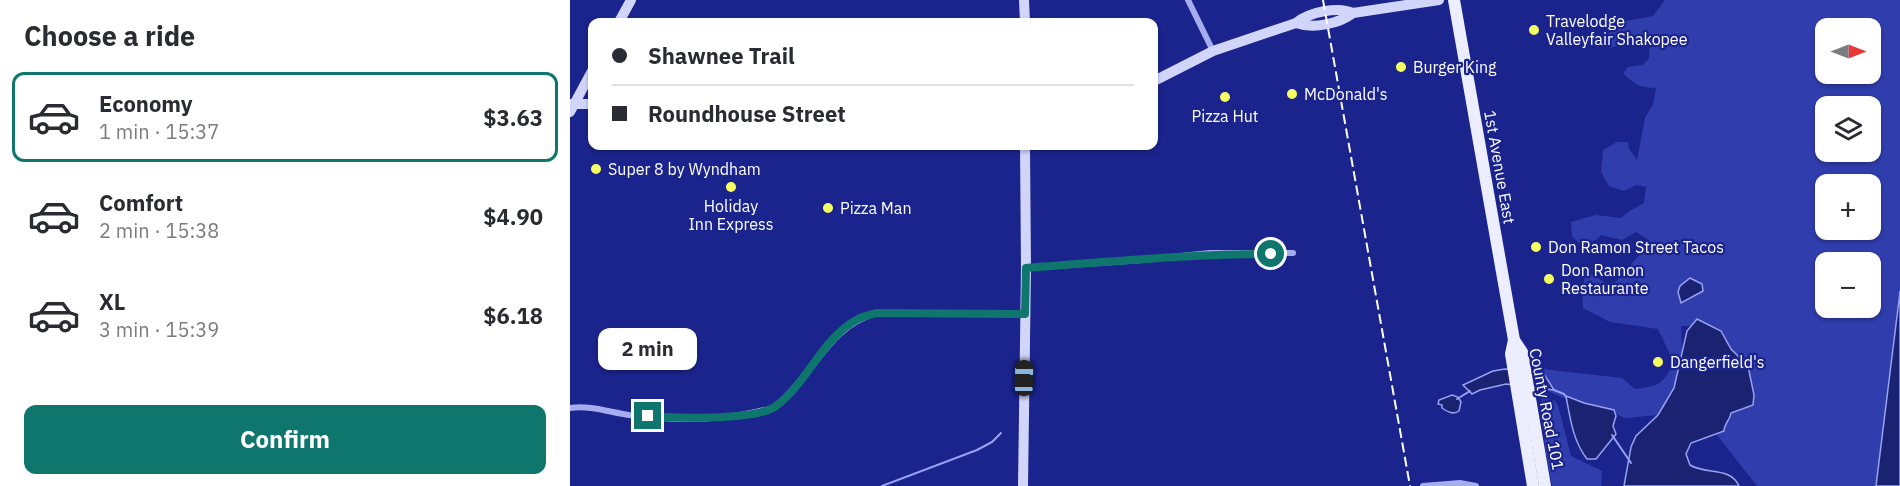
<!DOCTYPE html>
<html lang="en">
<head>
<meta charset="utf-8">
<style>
  :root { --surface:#fff; --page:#f7f7f7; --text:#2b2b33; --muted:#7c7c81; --line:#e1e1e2; --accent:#0f766e }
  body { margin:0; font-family:"IBM Plex Sans",sans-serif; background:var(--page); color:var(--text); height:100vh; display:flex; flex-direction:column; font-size:22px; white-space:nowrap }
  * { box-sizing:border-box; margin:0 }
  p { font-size:20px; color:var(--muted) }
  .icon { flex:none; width:33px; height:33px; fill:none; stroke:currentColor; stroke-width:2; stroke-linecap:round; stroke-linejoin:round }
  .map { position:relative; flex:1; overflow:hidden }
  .details { display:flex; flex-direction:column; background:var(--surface); width:570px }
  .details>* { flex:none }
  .hud { position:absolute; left:18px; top:18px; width:570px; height:132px; border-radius:12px; box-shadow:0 2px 4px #0004; display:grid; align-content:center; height:132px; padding:0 24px; background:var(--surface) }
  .needle { width:39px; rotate:90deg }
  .tools { position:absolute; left:1245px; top:18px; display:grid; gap:12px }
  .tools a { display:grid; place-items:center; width:66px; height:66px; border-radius:12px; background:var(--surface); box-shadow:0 2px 4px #0004; font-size:30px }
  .end { position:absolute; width:27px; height:27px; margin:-14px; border:8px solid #0f766e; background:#fff; box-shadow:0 0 0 3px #fff }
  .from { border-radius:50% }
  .bubble { position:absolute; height:42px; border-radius:12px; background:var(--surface); box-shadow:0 2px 4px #0004; font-size:20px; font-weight:700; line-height:42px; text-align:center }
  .car { position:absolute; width:18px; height:36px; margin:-18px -9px; border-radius:8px; box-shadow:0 0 4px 2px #0007; background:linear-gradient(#222 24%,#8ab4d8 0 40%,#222 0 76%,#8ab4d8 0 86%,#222 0) }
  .hud b { display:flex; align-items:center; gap:21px; height:57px; font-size:22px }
  .hud b+b { border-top:2px solid var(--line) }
  .hud i { width:15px; height:15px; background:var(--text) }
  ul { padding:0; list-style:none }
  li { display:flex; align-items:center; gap:18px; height:90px; margin:0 12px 9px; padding:0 12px; border:3px solid transparent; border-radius:12px }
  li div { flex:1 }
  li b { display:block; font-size:22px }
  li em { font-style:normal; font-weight:700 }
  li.selected { border-color:var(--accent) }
  li>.icon { width:54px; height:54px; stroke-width:1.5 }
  h2 { padding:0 24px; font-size:27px; line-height:72px }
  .primary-button { display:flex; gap:12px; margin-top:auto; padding:12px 24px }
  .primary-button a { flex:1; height:69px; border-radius:12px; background:var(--accent); color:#fff; font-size:24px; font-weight:700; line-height:69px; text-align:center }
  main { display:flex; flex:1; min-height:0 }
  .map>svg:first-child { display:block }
  .green { fill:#303dac; fill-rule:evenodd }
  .water { fill:#1b2272; stroke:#98a2f0; stroke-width:1.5 }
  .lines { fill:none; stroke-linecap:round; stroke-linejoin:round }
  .stream { stroke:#98a2f0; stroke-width:2 }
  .street { stroke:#a5adee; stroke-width:6 }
  .secondary { stroke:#d2d5fa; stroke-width:10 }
  .primary { stroke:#ecedff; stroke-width:12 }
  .rail { stroke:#fff; stroke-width:2; stroke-dasharray:10 4.5; stroke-linecap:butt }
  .route { stroke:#0f766e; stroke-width:8 }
  .poi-dot { fill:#f6ff62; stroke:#1a248c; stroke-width:2 }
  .labels { text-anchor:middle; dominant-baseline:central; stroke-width:4.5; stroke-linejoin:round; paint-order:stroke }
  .poi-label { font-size:16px; fill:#fff; stroke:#1a248c; text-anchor:start }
  .street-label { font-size:16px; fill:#fff; stroke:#1a248c }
</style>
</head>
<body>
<main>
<section class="details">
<h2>Choose a ride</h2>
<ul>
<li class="selected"><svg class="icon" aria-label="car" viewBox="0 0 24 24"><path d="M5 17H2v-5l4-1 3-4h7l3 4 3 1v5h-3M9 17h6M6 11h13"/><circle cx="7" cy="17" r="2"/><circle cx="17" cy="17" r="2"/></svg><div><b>Economy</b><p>1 min · 15:37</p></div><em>$3.63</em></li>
<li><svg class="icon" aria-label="car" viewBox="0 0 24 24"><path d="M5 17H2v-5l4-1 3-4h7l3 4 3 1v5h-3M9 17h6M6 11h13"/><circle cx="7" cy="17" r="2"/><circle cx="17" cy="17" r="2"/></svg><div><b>Comfort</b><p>2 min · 15:38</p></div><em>$4.90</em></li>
<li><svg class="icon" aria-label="car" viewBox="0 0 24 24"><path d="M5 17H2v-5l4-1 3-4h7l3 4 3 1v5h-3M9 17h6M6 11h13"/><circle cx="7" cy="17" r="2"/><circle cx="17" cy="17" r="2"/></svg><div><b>XL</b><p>3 min · 15:39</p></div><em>$6.18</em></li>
</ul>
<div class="primary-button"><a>Confirm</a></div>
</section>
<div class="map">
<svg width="1330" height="486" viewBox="0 0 1330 486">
  <rect width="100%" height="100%" fill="#1a248c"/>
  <g class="green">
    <path d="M1095 0H1330V291L1306 486H1187L1146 434 1141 326H1111L1112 351 1107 382 1088 415 1055 418 1030 407 991 397 972 388V369L1052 378 1065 389C1089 386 1092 385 1104 363L1088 329 1040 322 1013 308 1012 292 1016 270 1041 287 1073 251 1078 240 1066 232 1052 240 1031 235 1026 240 1010 244 1002 236 1001 222 1026 215 1051 218 1061 210 1074 203 1076 187 1066 185 1054 191 1039 186 1031 172 1033 150 1047 142H1058L1059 149 1067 160 1075 118 1083 104 1086 88C1071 88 1063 84 1053 73L1058 67 1073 65 1079 58 1080 45 1072 39 1040 48 1033 37 1056 21 1083 16ZM1256 28H1300V74H1256ZM1256 106H1300V152H1256ZM1256 184H1300V230H1256ZM1256 262H1300V308H1256Z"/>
    <path d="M971 398 984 400 988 405 1001 456 1032 471 1031 486H982L975 448Z"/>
  </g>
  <g class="water">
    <path d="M1120 278 1132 284 1133 291 1111 303 1108 292 1110 286Z"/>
    <path d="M1330 291V486H1306L1329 300Z"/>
    <path d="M1127 319 1151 331 1161 349 1178 366 1184 395 1183 405 1161 413C1160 420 1154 424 1154 431L1121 443 1116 454 1120 465C1136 475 1160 466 1169 486H1054L1061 447 1066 436 1088 415 1104 388 1117 331Z"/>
    <path d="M935 369 970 372 974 374 984 390 936 384 910 390 902 394 893 385 923 371Z"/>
    <path d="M882 395 888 397 891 402 889 411C883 415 878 412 872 408V405L868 404 869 400Z"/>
    <path d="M996 396 1014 403 1044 410 1046 416 1043 426 1046 434 1026 459H1017C1003 441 1000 418 996 396Z"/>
  </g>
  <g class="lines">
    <g class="stream">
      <path d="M984 390 994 394 996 397"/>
      <path d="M887 399 900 391"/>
      <path d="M1042 435 1061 463"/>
      <path d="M312 486 407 450 422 442 431 433"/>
    </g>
    <g class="street">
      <path d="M618 0 643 51"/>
      <path d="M456 268 573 260 640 253H723"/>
      <path d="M0 408C20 405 39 412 59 415 100 420 146 421 186 412 191 410 199 410 204 408 210 405 215 397 220 392 251 362 260 328 306 313L455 314"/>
      <path d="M853 486 890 483 906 486"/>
    </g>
    <g class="secondary">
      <path d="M454 0 455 22"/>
      <path d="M49 22 61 0"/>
      <path d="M726 23C743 29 769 24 783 13"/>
      <path d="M584 81 643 51 726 23C739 12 768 6 783 13L869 0"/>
      <path d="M0 104H22"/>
      <path d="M0 112 22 71"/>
      <path d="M453 486 456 268 455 146"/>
    </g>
    <g class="primary">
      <path d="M884 0 944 340 952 352 975 486"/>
      <path d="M944 340 941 354 963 486"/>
    </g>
    <path class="rail" d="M753 0 840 486"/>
  </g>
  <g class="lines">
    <path class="route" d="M78 416C104 418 186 421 206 406 238 382 252 338 288 319 293 316 300 315 306 313L455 314 456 268C537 262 619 254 701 254"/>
  </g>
  <g class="poi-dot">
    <circle cx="964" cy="30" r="6"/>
    <circle cx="831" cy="67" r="6"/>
    <circle cx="722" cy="94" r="6"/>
    <circle cx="655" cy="97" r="6"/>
    <circle cx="26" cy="169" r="6"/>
    <circle cx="161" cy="187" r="6"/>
    <circle cx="258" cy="208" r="6"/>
    <circle cx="966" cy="247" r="6"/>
    <circle cx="979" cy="279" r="6"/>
    <circle cx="1088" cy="362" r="6"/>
  </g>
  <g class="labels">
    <g class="poi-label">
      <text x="976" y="21">Travelodge<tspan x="976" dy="18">Valleyfair Shakopee</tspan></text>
      <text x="843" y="67">Burger King</text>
      <text x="734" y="94">McDonald's</text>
      <text x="655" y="116" text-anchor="middle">Pizza Hut</text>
      <text x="38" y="169">Super 8 by Wyndham</text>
      <text x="161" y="206" text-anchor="middle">Holiday<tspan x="161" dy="18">Inn Express</tspan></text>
      <text x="270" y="208">Pizza Man</text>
      <text x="978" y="247">Don Ramon Street Tacos</text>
      <text x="991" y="270">Don Ramon<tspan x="991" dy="18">Restaurante</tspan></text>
      <text x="1100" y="362">Dangerfield's</text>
    </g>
    <g class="street-label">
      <text transform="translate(930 167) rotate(80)">1st Avenue East</text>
      <text transform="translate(977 409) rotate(79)">County Road 101</text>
    </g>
  </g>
</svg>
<div class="tools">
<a><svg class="needle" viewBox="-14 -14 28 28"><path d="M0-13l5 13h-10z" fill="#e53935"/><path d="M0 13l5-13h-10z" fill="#7c7c81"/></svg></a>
<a><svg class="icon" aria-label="layers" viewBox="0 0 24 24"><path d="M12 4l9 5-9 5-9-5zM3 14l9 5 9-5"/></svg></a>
<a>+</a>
<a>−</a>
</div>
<i class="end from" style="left:701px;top:254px"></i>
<i class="end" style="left:78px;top:416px"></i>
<div class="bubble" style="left:28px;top:328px;width:99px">2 min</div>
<i class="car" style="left:454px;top:378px;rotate:1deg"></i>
<div class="hud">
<b><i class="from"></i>Shawnee Trail</b>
<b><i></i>Roundhouse Street</b>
</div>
</div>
</main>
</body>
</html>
